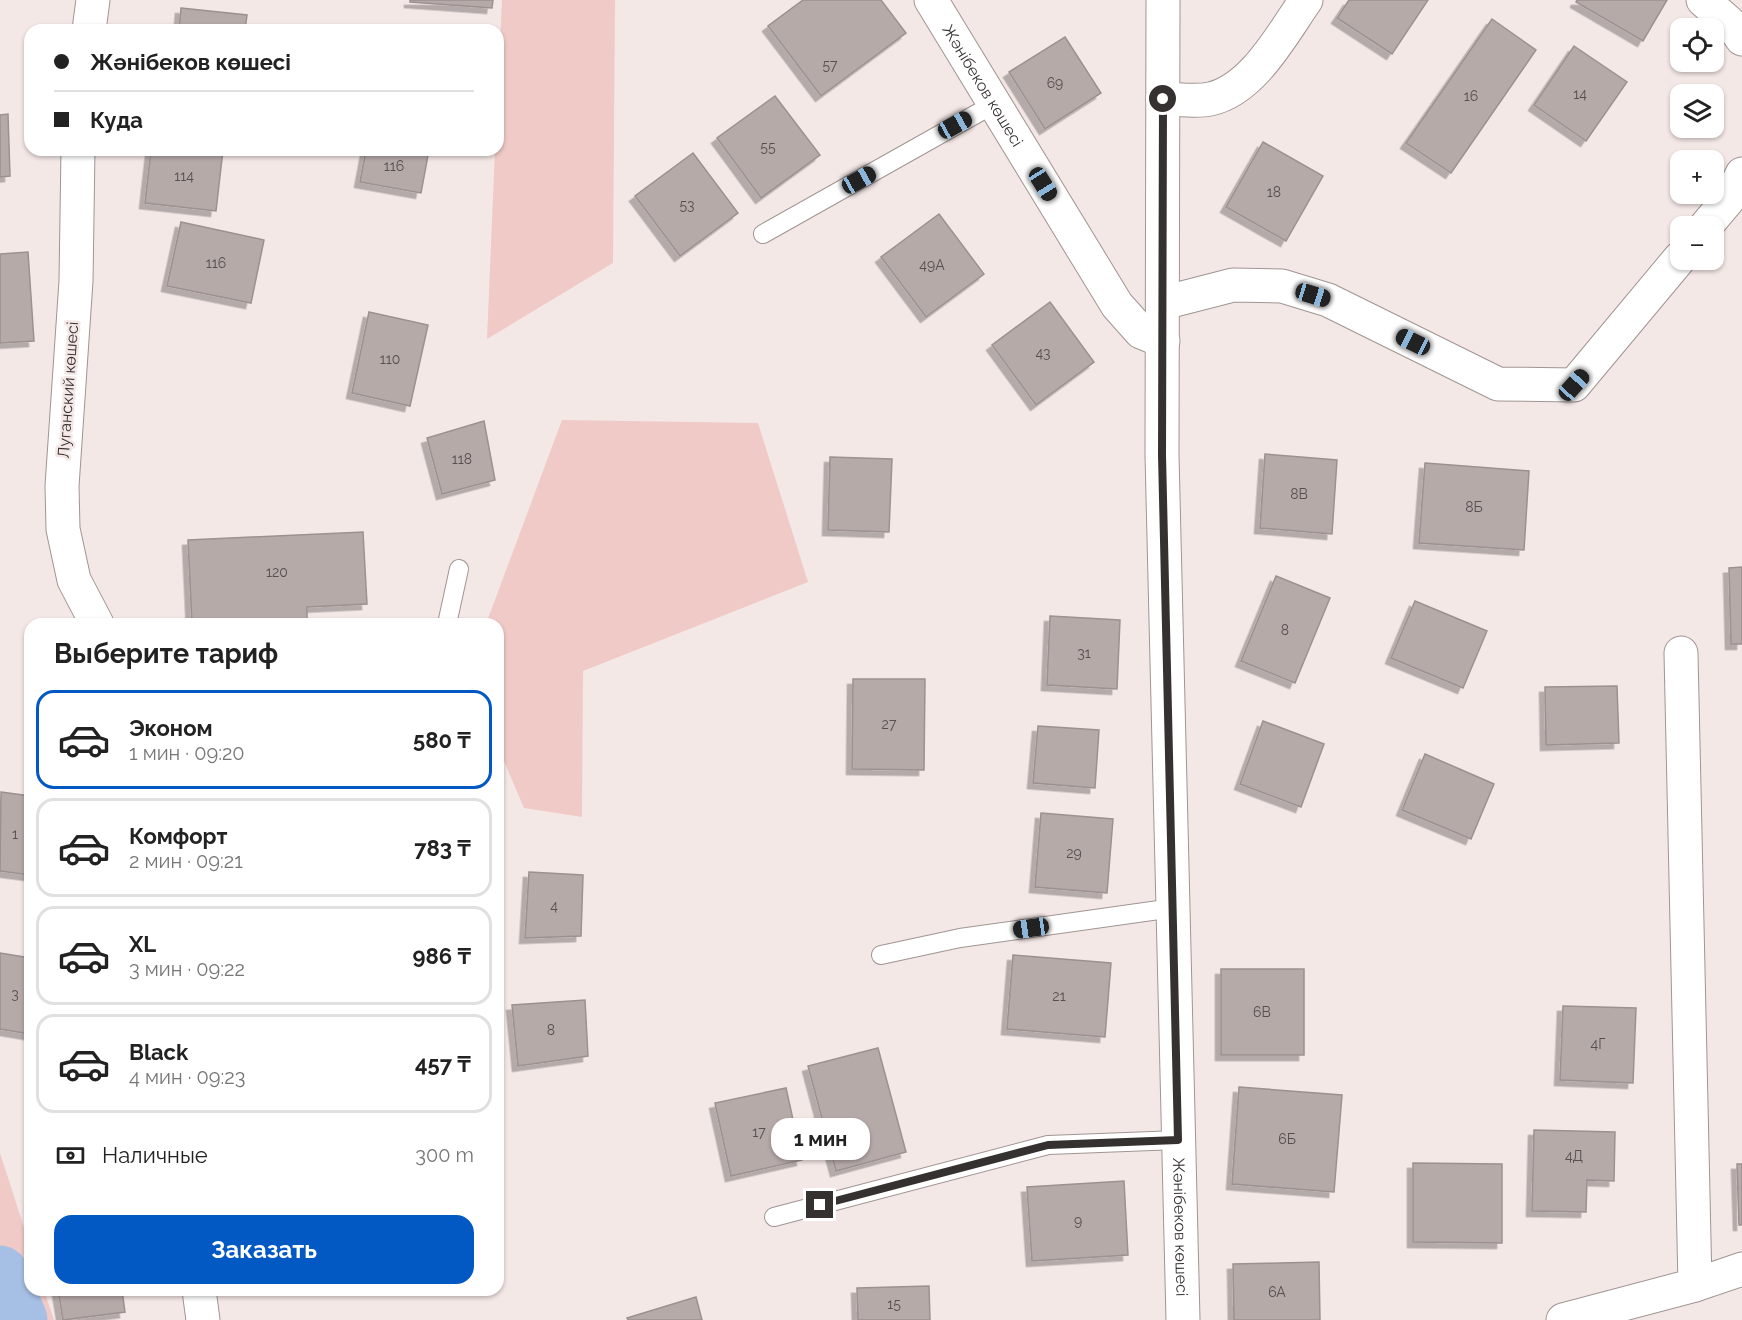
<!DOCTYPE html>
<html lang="ru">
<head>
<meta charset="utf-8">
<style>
  :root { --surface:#fff; --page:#f6f6f6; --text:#222; --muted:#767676; --line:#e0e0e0; --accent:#0359c3 }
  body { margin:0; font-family:Raleway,sans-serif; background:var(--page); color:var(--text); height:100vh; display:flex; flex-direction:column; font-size:22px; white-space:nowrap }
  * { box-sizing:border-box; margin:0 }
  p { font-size:20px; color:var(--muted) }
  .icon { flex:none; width:33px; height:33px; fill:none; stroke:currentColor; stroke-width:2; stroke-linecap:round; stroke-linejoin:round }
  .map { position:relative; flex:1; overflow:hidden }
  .panel { position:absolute; left:24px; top:618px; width:480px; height:678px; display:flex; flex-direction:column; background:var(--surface); border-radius:18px; box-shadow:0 2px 4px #0004 }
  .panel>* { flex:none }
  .banner { position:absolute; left:24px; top:24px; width:480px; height:132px; border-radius:18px; box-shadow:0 2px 4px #0004; display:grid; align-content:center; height:132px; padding:0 30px; background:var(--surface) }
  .controls { position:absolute; left:1670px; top:18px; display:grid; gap:12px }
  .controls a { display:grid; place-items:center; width:54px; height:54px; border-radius:12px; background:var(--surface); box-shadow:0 2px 4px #0004; font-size:30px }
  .end { position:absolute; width:27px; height:27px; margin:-14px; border:8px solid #363131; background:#fff; box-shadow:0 0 0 3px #fff }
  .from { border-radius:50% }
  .bubble { position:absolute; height:42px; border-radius:18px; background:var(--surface); box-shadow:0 2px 4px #0004; font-size:20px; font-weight:700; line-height:42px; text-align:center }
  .car { position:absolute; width:18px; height:36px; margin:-18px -9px; border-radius:8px; box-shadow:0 0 4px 2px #0007; background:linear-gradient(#222 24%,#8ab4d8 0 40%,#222 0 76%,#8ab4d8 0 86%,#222 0) }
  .banner b { display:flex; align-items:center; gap:21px; height:57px; font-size:22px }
  .banner b+b { border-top:2px solid var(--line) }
  .banner i { width:15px; height:15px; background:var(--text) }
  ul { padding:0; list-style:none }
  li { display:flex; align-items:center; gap:18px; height:99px; margin:0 12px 9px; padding:0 18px; border:3px solid var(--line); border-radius:18px }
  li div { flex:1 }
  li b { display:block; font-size:22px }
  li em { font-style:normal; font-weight:700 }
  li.active { border-color:var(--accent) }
  li>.icon { width:54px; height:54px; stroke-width:1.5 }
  h2 { padding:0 30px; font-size:27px; line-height:72px }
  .pay { display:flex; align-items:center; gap:15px; height:66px; padding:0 30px; font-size:22px }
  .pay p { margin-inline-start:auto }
  .cta { display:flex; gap:12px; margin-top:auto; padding:12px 30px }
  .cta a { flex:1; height:69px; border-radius:18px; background:var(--accent); color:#fff; font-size:24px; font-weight:700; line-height:69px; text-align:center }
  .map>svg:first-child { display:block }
  .green { fill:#f0cac6 }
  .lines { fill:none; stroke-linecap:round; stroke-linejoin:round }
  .river { stroke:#a6bfe4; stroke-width:57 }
  .building { fill:#b6aaa9; stroke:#9c9190; stroke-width:1.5; filter:url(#shadow) }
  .service-casing { stroke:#a09593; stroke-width:20 }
  .minor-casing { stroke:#a09593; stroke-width:35 }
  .tertiary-casing { stroke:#a09593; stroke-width:35 }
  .service { stroke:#fff; stroke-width:18 }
  .minor { stroke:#fff; stroke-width:33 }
  .tertiary { stroke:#fff; stroke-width:33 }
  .route { stroke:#363131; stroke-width:8 }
  .labels { text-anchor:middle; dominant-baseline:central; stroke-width:5; stroke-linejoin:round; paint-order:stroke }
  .number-label { font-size:14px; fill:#564f4f }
  .street-label { font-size:16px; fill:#363131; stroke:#f4e8e6 }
</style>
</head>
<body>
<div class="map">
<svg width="1742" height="1320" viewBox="0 0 1742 1320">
  <defs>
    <filter id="shadow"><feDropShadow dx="-5.5" dy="5.5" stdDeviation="0" flood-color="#0004"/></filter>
  </defs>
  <rect width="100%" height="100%" fill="#f4e8e6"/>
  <g class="green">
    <path d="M502 0H615L613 263 487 339 495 150H498V87Z"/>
    <path d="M562 420 758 423 808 582 583 671 582 817 524 808 498 747V624H486Z"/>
    <path d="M0 1153 30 1246V1290H44L54 1320H0Z"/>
  </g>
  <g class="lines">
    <path class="river" d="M0 1274 19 1320"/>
  </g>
  <g class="building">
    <path d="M410 0H493L492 8 410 2Z"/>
    <path d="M803 0H881L906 33 821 96 768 26Z"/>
    <path d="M1349 0H1428L1392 54 1337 18Z"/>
    <path d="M1577 0H1667L1643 41 1576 2Z"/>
    <path d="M181 8 247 15 245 30H179Z"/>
    <path d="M1492 19 1536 50 1451 173 1406 143Z"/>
    <path d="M1065 37 1101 93 1045 129 1009 72Z"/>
    <path d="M1574 46 1627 82 1586 141 1534 105Z"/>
    <path d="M775 96 820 155 761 198 717 138Z"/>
    <path d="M8 114 10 176 0 177V115Z"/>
    <path d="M1263 142 1323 176 1286 241 1226 207Z"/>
    <path d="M151 150H223L216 211 145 203Z"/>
    <path d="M366 150H429L421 193 360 182Z"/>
    <path d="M693 153 738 213 680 256 635 196Z"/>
    <path d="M939 214 984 274 926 317 881 257Z"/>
    <path d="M181 222 264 240 251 303 167 286Z"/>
    <path d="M28 252 34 341 0 343V254Z"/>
    <path d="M1050 302 1094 362 1036 405 992 345Z"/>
    <path d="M369 312 428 325 410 406 352 393Z"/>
    <path d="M484 421 495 480 442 494 427 438Z"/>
    <path d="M1265 454 1337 460 1332 534 1260 528Z"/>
    <path d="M830 457 892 459 889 532 828 530Z"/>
    <path d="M1425 463 1529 471 1524 550 1419 543Z"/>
    <path d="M363 532 367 604 307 607V624H192L188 540Z"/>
    <path d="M1742 567V644H1731L1729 568Z"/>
    <path d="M1276 576 1330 598 1295 683 1241 661Z"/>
    <path d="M1415 601 1487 631 1463 688 1391 658Z"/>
    <path d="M1050 616 1120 620 1117 689 1047 685Z"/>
    <path d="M853 679H925L924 770 852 769Z"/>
    <path d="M1617 686 1619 743 1546 745 1545 687Z"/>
    <path d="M1263 721 1324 744 1301 807 1240 784Z"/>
    <path d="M1038 726 1099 730 1095 788 1033 783Z"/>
    <path d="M1425 754 1494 784 1471 839 1402 810Z"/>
    <path d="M1 792 30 796V875L0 871Z"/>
    <path d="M1041 813 1113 819 1107 893 1035 887Z"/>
    <path d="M529 872 583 875 581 936 525 938Z"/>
    <path d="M0 953 30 958V1034L0 1029Z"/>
    <path d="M1013 955 1111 963 1105 1037 1007 1029Z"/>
    <rect x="1221" y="969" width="83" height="86"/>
    <path d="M585 1000 588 1056 518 1066 512 1005Z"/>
    <path d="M1563 1006 1636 1008 1633 1083 1560 1080Z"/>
    <path d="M878 1048 906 1152 836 1171 808 1066Z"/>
    <path d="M1239 1087 1342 1095 1334 1192 1232 1184Z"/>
    <path d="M786 1088 802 1160 731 1176 715 1103Z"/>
    <path d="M1534 1130 1615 1132 1614 1181 1587 1180 1586 1212 1532 1211Z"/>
    <path d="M1413 1163 1502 1164V1243L1413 1242Z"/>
    <path d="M1737 1164H1742V1225H1739Z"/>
    <path d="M1124 1181 1128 1255 1032 1261 1027 1187Z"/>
    <path d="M1319 1262 1320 1320H1234L1233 1264Z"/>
    <path d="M929 1286 930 1320H858L857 1288Z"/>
    <path d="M58 1290H122L125 1312 63 1320Z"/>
    <path d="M696 1297 702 1320H628L627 1318Z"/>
  </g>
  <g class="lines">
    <defs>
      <g id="service">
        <path d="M763 234 994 104"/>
        <path d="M447 624 459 569"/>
        <path d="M881 955 960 938 1173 908"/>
        <path d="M774 1217 1048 1145 1178 1140"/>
      </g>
      <g id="minor">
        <path id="s1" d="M931 0 1117 305 1141 332 1163 341"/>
        <path id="s2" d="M1163 0 1162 455 1183 1320"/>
        <path d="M1703 0 1733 26 1742 39"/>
        <path d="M1163 99C1177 99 1196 102 1210 99 1253 90 1283 33 1306 0"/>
        <path d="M1706 226 1732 195 1742 174"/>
        <path d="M1163 303 1233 285 1282 286 1328 300 1498 384 1574 385 1680 258"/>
        <path d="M1681 653 1695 1285"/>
        <path d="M1563 1320 1695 1285 1742 1269"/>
      </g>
      <g id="tertiary">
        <path d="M89 30 93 0"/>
        <path d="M78 150 76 281 62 486 63 529 74 580 97 624"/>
        <path d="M199 1290 203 1320"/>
      </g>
    </defs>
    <use href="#service" class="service-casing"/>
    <use href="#minor" class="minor-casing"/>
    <use href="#tertiary" class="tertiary-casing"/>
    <use href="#service" class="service"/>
    <use href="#minor" class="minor"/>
    <use href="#tertiary" class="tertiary"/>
  </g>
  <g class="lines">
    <path class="route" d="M820 1205 1048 1145 1178 1140 1162 455 1163 99"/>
  </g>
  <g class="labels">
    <g class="number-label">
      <text x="830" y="65">57</text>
      <text x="1055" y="83">69</text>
      <text x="1580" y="94">14</text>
      <text x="1471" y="96">16</text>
      <text x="768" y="147">55</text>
      <text x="394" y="166">116</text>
      <text x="184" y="176">114</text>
      <text x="1274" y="192">18</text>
      <text x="687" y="205">53</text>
      <text x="216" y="263">116</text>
      <text x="932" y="265">49А</text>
      <text x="1043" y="353">43</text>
      <text x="390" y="359">110</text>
      <text x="462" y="459">118</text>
      <text x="1299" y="494">8В</text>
      <text x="1474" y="507">8Б</text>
      <text x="277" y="572">120</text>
      <text x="1285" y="630">8</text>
      <text x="1084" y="653">31</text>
      <text x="889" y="724">27</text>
      <text x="15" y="834">1</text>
      <text x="1074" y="853">29</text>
      <text x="554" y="906">4</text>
      <text x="15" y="994">3</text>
      <text x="1059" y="996">21</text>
      <text x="1262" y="1012">6В</text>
      <text x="551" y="1030">8</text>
      <text x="1598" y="1044">4Г</text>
      <text x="759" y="1132">17</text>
      <text x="1287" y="1139">6Б</text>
      <text x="1574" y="1156">4Д</text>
      <text x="1078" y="1221">9</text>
      <text x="1277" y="1292">6А</text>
      <text x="894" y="1304">15</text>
    </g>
    <g class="street-label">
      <text stroke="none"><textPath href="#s1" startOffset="100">Жәнібеков көшесі</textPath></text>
      <text transform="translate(68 390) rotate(-86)">Луганский көшесі</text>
      <text stroke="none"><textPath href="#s2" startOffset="1227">Жәнібеков көшесі</textPath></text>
    </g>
  </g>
</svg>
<div class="controls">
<a><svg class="icon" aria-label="locate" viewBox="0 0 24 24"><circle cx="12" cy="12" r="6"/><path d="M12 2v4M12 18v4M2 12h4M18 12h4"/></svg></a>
<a><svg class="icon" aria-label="layers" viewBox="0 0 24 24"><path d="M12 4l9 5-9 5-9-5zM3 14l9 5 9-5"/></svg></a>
<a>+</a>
<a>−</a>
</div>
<i class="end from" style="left:1163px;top:99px"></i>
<i class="end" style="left:820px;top:1205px"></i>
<div class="bubble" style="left:771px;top:1118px;width:99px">1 мин</div>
<i class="car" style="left:955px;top:125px;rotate:61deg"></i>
<i class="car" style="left:859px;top:180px;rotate:61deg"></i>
<i class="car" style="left:1043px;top:184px;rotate:148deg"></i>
<i class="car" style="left:1313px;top:295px;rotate:107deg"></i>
<i class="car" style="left:1413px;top:342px;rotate:296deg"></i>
<i class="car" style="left:1574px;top:385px;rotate:42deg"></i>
<i class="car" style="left:1031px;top:928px;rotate:262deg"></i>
<div class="banner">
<b><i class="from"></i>Жәнібеков көшесі</b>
<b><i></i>Куда</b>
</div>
<section class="panel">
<h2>Выберите тариф</h2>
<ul>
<li class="active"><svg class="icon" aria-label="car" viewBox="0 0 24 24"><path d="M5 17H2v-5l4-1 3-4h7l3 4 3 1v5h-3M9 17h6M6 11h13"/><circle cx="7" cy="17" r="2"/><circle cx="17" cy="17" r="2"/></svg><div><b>Эконом</b><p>1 мин · 09:20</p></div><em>580 ₸</em></li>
<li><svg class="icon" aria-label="car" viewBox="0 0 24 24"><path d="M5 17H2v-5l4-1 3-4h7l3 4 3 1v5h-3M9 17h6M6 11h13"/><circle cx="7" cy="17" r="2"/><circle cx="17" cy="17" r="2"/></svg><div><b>Комфорт</b><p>2 мин · 09:21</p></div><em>783 ₸</em></li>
<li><svg class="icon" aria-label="car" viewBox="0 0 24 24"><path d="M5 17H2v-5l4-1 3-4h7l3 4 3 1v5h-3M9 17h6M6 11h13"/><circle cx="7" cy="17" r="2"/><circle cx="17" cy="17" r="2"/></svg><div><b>XL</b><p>3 мин · 09:22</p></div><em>986 ₸</em></li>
<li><svg class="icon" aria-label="car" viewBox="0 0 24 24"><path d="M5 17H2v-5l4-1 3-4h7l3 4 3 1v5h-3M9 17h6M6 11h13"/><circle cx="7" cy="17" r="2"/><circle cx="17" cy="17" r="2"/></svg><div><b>Black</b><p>4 мин · 09:23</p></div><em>457 ₸</em></li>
</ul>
<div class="pay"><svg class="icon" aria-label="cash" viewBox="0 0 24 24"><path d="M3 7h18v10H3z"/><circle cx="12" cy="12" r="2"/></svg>Наличные<p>300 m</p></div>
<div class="cta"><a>Заказать</a></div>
</section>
</div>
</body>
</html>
